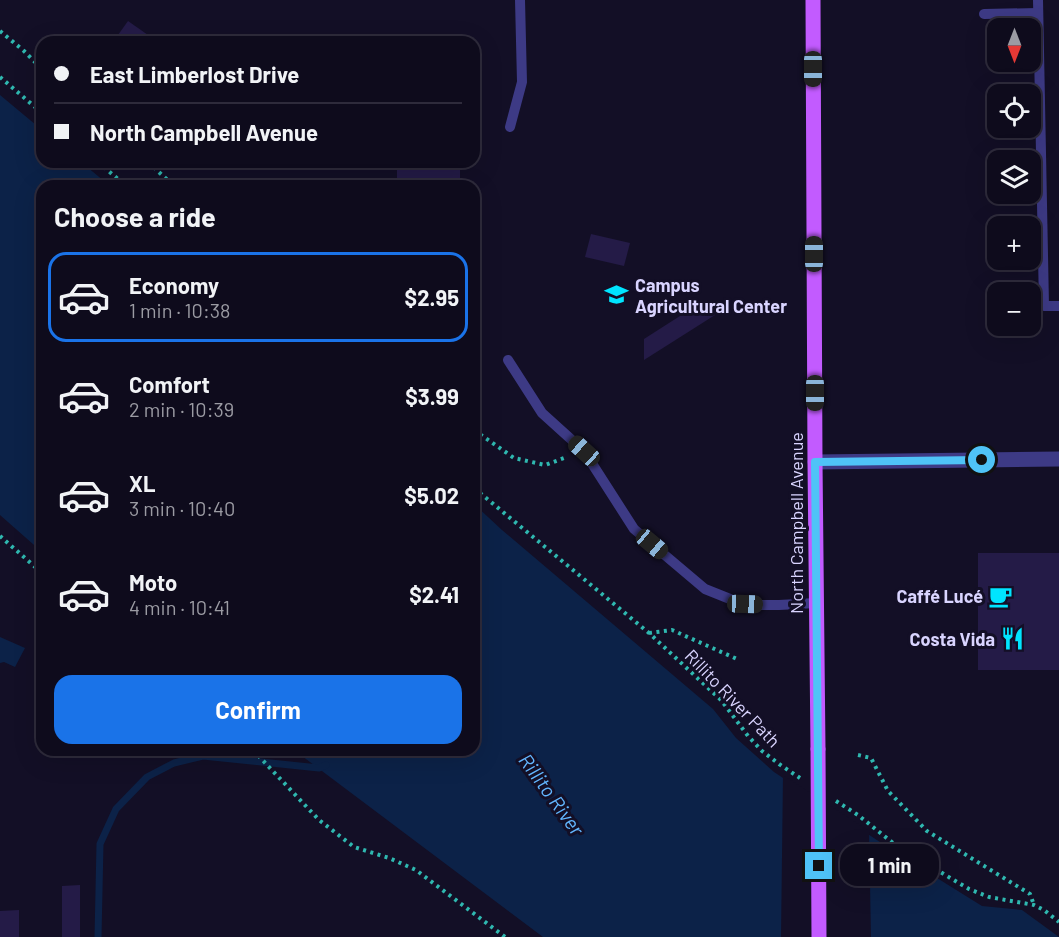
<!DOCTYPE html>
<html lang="en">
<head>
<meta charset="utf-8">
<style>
  :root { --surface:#0e0b1c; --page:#171425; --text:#f1f3f6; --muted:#9b9ba3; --line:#2e2b3b; --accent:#1a73e8 }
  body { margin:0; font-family:Barlow,sans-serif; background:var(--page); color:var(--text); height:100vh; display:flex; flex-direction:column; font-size:22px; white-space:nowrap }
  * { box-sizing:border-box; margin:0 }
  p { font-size:20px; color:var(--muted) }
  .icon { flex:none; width:33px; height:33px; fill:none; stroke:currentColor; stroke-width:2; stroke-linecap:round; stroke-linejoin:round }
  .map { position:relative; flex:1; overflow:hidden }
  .panel { position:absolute; left:36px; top:180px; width:444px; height:576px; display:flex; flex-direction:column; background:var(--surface); border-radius:18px; box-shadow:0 6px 24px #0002,0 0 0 2px var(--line) }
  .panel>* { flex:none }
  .banner { position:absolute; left:36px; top:36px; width:444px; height:132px; border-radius:18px; box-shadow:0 6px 24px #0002,0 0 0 2px var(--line); display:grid; align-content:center; height:132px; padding:0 18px; background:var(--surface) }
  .needle { width:39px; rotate:180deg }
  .controls { position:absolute; left:987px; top:18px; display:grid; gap:12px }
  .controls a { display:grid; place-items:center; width:54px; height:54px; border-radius:12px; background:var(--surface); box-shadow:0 6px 24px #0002,0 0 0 2px var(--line); font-size:30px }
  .end { position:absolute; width:27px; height:27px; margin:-14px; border:8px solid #4fc3f7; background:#111; box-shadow:0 0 0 3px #111 }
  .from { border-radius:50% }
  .bubble { position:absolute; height:42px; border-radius:18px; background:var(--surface); box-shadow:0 6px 24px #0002,0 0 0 2px var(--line); font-size:20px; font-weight:700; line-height:42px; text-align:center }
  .car { position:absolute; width:18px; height:36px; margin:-18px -9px; border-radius:8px; box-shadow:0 0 4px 2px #0007; background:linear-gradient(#222 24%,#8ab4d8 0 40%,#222 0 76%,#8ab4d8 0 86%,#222 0) }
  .banner b { display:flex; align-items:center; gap:21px; height:57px; font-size:22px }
  .banner b+b { border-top:2px solid var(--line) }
  .banner i { width:15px; height:15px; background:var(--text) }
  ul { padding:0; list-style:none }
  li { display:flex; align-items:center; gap:18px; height:90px; margin:0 12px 9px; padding:0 6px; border:3px solid transparent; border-radius:18px }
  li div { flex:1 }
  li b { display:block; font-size:22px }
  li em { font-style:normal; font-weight:700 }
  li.current { border-color:var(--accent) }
  li>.icon { width:54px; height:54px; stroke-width:1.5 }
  h2 { padding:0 18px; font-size:27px; line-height:72px }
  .cta { display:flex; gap:12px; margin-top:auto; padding:12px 18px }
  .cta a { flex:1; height:69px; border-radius:18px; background:var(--accent); color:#fff; font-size:24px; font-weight:700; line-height:69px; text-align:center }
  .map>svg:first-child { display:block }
  .water { fill:#0c2248 }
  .pier { fill:#130f26 }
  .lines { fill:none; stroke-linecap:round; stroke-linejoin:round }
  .stream { stroke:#0c2248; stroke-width:7 }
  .building { fill:#241b47 }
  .path { stroke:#2fb8b0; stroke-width:4; stroke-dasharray:3 4.5; stroke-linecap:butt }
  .lane { stroke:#3d3a85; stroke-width:10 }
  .street { stroke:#3d3a85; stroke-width:15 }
  .primary { stroke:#c25bff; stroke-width:15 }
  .primary-bridge { stroke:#c25bff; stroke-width:15 }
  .route { stroke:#4fc3f7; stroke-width:8 }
  .labels { text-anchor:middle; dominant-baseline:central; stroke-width:6; stroke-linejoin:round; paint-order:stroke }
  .poi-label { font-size:18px; font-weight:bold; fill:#d9d4ff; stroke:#130f26; text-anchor:end }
  .street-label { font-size:18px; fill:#d9d4ff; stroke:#130f26 }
  .water-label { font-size:20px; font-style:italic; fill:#62b6ff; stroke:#130f26 }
</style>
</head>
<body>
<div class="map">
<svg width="1059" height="937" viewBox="0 0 1059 937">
  <rect width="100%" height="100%" fill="#130f26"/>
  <g class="water">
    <path d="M0 95 42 130V162H81L110 186H42V552L0 515Z"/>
    <path d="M474 504 502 530 713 709 736 738 774 772 892 850 982 906 1022 910 1059 937H543L294 750H474Z"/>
    <path d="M0 637 25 648 15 667 4 662 0 663Z"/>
  </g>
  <path class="pier" d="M783 775 869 831 871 937H781Z"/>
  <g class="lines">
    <path class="stream" d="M98 937 100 844 116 809 147 777 174 763 203 756 319 768 326 765"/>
  </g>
  <g class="building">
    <path d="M128 21 158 42H113Z"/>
    <rect x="397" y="162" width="63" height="24"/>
    <path d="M591 234 630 243 624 266 585 257Z"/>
    <path d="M705 300 715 315 644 360V339Z"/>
    <rect x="978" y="553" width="81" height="117"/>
    <path d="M80 885V937H62V886Z"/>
    <path d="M19 910V937H0V911Z"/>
  </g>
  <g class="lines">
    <g class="path">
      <path d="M0 31 24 51 42 69"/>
      <path d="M0 77 42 113"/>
      <path d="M98 162 126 186"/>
      <path d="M148 162 174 186"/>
      <path d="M474 430 514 458 545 465 567 457"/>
      <path d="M474 488 649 633 721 700 748 736 762 751 779 764 800 778"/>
      <path d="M0 536 42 573"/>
      <path d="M649 633 672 630 737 659"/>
      <path d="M253 750 319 820 354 847 389 858 416 870 505 937"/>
      <path d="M858 755 871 758 888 791 927 831 1030 894 1034 905"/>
      <path d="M836 801 858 815 898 847 969 889 989 897 1034 905 1044 910 1059 922"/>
    </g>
    <g class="lane">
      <path d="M1038 0 1044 306H1059"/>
      <path d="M984 14 1038 13"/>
      <path d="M510 127 522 82 520 0"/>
      <path d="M508 360 542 413 584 451 634 529 705 589 745 605H779L816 603"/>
    </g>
    <path class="street" d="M815 462 1059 459"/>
    <path class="primary" d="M813 0 815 462 818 749"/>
    <path class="primary-bridge" d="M818 749 819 937"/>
  </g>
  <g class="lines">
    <path class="route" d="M819 866 815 462 982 460"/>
  </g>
  <defs>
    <symbol id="university-bare" viewBox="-9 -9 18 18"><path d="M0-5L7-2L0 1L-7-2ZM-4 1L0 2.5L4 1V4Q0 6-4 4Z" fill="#00e5ff" stroke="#130f26" stroke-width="2.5" paint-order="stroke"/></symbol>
    <symbol id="cafe-bare" viewBox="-9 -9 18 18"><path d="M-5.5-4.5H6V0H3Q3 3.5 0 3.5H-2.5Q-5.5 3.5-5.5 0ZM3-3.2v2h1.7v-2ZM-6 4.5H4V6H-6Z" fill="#00e5ff" stroke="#130f26" stroke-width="2.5" paint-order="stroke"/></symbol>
    <symbol id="restaurant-bare" viewBox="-9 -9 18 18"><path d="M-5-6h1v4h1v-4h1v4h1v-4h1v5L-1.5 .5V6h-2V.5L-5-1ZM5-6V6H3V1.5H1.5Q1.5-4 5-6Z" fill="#00e5ff" stroke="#130f26" stroke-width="2.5" paint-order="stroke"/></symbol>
  </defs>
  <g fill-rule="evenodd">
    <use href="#university-bare" x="600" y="278" width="33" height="33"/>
    <use href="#cafe-bare" x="984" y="580" width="33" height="33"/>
    <use href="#restaurant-bare" x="996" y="622" width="33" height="33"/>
  </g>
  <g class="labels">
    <g class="poi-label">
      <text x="635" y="285" text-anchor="start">Campus<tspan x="635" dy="21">Agricultural Center</tspan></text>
      <text x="983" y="596">Caffé Lucé</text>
      <text x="995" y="639">Costa Vida</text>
    </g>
    <g class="street-label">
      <text transform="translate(796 523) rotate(-90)">North Campbell Avenue</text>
      <text transform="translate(733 698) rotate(46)">Rillito River Path</text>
    </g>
    <g class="water-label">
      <text transform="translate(552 794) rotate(54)">Rillito River</text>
    </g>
  </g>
</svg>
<div class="controls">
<a><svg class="needle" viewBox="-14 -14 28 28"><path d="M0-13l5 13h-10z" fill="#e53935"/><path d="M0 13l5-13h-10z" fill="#9b9ba3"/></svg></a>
<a><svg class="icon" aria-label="locate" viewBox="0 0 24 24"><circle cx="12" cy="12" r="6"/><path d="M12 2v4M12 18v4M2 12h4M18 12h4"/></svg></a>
<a><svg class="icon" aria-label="layers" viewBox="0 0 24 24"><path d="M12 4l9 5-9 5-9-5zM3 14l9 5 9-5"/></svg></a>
<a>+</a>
<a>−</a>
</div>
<i class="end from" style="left:982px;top:460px"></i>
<i class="end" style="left:819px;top:866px"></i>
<div class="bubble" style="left:840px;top:844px;width:99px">1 min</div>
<i class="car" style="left:813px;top:69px;rotate:180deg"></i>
<i class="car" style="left:814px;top:254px;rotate:0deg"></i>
<i class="car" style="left:815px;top:393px;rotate:180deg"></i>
<i class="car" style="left:584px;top:451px;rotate:312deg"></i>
<i class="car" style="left:652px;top:544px;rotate:130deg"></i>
<i class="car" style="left:745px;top:604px;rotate:92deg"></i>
<div class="banner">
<b><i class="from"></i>East Limberlost Drive</b>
<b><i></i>North Campbell Avenue</b>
</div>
<section class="panel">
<h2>Choose a ride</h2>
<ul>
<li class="current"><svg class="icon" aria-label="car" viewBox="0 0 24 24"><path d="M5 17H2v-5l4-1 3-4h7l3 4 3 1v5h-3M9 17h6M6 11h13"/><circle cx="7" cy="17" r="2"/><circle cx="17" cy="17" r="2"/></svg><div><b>Economy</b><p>1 min · 10:38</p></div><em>$2.95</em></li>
<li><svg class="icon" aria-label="car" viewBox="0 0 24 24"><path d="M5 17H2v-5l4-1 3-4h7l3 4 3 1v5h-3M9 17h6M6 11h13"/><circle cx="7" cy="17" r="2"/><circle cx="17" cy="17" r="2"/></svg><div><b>Comfort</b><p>2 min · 10:39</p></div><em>$3.99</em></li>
<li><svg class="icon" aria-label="car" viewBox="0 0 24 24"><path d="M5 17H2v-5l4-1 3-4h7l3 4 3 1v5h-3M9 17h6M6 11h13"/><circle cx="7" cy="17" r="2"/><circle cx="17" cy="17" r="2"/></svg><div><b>XL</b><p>3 min · 10:40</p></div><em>$5.02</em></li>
<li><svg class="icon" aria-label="car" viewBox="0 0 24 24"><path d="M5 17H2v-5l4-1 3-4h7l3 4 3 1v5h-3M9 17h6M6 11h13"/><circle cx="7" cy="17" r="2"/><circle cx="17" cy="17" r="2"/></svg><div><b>Moto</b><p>4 min · 10:41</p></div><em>$2.41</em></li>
</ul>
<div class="cta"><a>Confirm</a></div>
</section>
</div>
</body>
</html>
